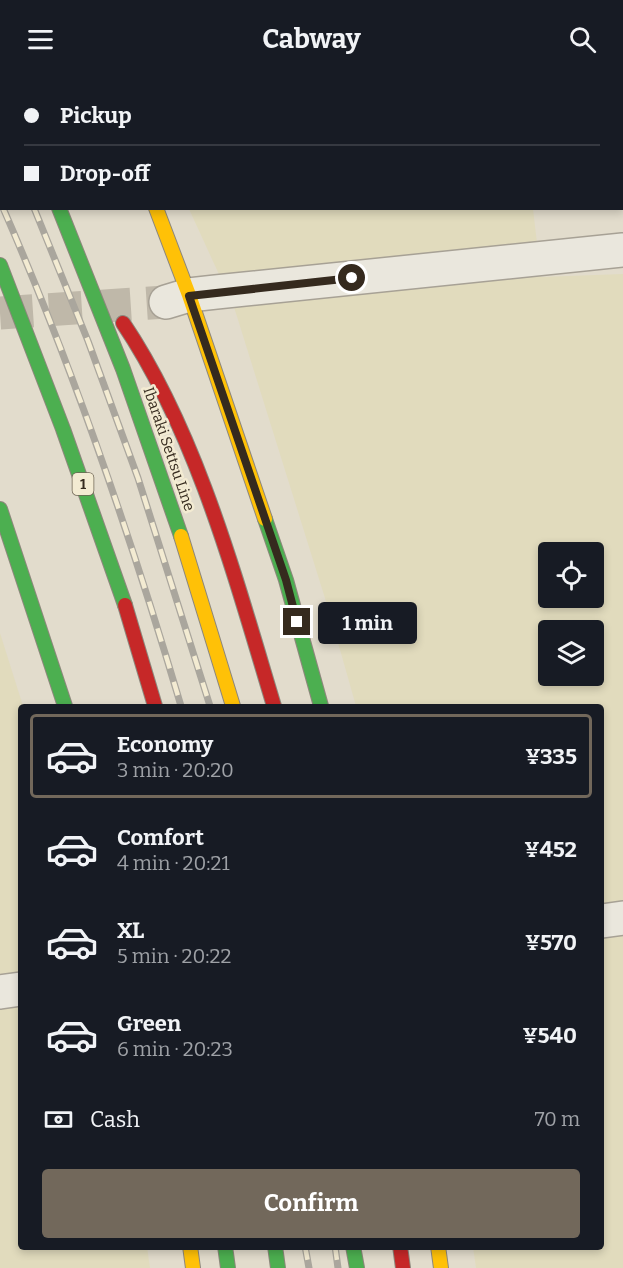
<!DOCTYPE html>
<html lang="en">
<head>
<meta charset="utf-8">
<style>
  :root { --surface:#171b24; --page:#242831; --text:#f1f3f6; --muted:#9ea1a6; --line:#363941; --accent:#72685b }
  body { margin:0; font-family:Bitter,serif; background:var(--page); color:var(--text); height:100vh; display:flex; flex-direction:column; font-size:22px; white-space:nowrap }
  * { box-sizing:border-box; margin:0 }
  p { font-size:20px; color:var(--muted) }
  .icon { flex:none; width:33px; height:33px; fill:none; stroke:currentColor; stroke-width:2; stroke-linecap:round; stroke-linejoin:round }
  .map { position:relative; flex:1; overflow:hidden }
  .side { position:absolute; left:18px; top:626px; width:586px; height:546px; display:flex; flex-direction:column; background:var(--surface); border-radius:6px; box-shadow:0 3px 9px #0003 }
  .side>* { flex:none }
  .banner { position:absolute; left:0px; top:0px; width:624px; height:132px; box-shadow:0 3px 9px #0003; display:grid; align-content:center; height:132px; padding:0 24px; background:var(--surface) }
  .controls { position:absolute; left:538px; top:464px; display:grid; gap:12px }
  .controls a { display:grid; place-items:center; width:66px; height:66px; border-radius:6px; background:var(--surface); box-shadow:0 3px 9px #0003; font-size:30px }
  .end { position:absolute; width:27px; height:27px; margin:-14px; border:8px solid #352a1e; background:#fff; box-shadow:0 0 0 3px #fff }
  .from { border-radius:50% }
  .bubble { position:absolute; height:42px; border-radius:6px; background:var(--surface); box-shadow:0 3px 9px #0003; font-size:20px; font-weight:700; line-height:42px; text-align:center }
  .banner b { display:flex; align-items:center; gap:21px; height:57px; font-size:22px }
  .banner b+b { border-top:2px solid var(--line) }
  .banner i { width:15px; height:15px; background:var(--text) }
  ul { padding:10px 0 0; list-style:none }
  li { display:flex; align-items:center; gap:18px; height:84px; margin:0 12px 9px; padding:0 12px; border:3px solid transparent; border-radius:6px }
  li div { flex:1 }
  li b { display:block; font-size:22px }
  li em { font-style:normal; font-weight:700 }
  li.on { border-color:var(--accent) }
  li>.icon { width:54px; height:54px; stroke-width:1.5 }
  .pay { display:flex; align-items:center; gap:15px; height:66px; padding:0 24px; font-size:22px }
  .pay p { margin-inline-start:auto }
  .action { display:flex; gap:12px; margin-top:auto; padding:12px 24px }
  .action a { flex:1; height:69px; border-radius:6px; background:var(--accent); color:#fff; font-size:24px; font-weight:700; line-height:69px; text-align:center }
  header { display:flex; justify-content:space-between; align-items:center; height:78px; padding:0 24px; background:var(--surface); font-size:27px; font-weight:700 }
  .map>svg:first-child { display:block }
  .farmland { fill:#e1dbbd; fill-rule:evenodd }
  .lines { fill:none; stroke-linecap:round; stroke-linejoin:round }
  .street-tunnel { stroke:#bfb8a9; stroke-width:33; stroke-dasharray:33 16; stroke-linecap:butt }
  .street-casing { stroke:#a7a195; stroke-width:36 }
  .fast-casing { stroke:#8d877c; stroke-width:16 }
  .slow-casing { stroke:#8d877c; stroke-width:16 }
  .jam-casing { stroke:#8d877c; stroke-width:16 }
  .street { stroke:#eae7dd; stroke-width:33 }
  .fast { stroke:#4caf50; stroke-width:14 }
  .slow { stroke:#ffc107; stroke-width:14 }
  .jam { stroke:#c62828; stroke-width:14 }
  .rail-casing { stroke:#aaa69d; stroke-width:7 }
  .rail { stroke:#f3ebd2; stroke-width:4.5; stroke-dasharray:14; stroke-linecap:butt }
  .route { stroke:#352a1e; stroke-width:8 }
  .labels { text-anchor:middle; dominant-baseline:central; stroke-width:5; stroke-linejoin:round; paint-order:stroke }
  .shield { fill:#f3ebd2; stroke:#6e6454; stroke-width:1.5 }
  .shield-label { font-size:14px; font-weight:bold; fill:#352a1e }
  .street-label { font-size:15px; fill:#352a1e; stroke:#f3ebd2 }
</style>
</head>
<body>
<header><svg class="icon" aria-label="menu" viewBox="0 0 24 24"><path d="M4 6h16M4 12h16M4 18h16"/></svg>Cabway<svg class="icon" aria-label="search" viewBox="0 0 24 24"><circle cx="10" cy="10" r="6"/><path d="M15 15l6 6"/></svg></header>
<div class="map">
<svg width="623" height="1190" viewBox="0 0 623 1190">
  <rect width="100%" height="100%" fill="#e2dccc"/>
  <g class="farmland">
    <path d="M129 0H517L518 1 130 2Z"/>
    <path d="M189 131H533L541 199 623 196V1190H476L473 1169 602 1168V628H356L329 533 234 229ZM549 474H594V519H549ZM549 552H594V597H549Z"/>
    <path d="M0 555 23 628H21V1168L147 1169 150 1190H0Z"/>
  </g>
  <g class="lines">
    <path class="street-tunnel" d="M0 235 166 224"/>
    <defs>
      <g id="street">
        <path d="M599 0 600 2"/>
        <path d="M622 50 623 51"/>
        <path d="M166 224 189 217 216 214 623 172"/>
        <path d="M602 843 623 840"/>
        <path d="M0 914 21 911"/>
      </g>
      <g id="fast">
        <path d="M0 0 2 2"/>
        <path d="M26 0 27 2"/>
        <path d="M59 130 123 291 181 458"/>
        <path d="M0 187 63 351 125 527"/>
        <path d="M0 431 65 628"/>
        <path d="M265 441 286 502 321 628"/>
        <path d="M225 1168 228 1190"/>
        <path d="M275 1168 278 1190"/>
        <path d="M353 1168 357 1190"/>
      </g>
      <g id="slow">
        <path d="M156 130 189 217 265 441"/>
        <path d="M181 458 233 628"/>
        <path d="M190 1168 193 1190"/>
        <path d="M438 1168 441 1190"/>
      </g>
      <g id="jam">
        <path d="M100 0V2"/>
        <path d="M123 245C197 355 236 502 274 628"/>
        <path d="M125 527 155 628"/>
        <path d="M400 1168 403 1190"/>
      </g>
    </defs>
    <use href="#street" class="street-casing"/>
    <use href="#fast" class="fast-casing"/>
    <use href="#slow" class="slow-casing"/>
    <use href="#jam" class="jam-casing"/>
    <use href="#street" class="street"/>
    <use href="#fast" class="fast"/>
    <use href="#slow" class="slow"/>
    <use href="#jam" class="jam"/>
    <defs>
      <g id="rail">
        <path d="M0 55 2 58"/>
        <path d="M3 130C74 292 131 459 181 628"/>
        <path d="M34 130 88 263 138 400 210 628"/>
        <path d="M305 1168 309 1190"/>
        <path d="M335 1168 338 1190"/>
      </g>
    </defs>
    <use href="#rail" class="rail-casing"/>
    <use href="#rail" class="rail"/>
  </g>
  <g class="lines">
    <path class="route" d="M297 544 286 502 189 218 352 200"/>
  </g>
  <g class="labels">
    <rect class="shield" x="72.5" y="395" width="21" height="22" rx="4.5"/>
    <g class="shield-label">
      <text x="83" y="406">1</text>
    </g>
    <g class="street-label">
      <text transform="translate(169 371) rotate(71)">Ibaraki Settsu Line</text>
    </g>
  </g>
</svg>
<div class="controls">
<a><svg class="icon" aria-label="locate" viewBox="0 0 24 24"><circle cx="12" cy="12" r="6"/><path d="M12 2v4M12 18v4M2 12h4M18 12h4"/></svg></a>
<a><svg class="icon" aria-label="layers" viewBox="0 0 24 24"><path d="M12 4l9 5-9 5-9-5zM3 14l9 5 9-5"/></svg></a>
</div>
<i class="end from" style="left:352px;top:200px"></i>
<i class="end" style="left:297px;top:544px"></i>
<div class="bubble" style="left:318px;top:524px;width:99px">1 min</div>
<div class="banner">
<b><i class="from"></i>Pickup</b>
<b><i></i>Drop-off</b>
</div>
<section class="side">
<ul>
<li class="on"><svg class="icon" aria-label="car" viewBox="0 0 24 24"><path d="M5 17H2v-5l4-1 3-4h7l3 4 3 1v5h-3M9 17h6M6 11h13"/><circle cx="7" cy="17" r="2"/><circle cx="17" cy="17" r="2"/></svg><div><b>Economy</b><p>3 min · 20:20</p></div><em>¥335</em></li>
<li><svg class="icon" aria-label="car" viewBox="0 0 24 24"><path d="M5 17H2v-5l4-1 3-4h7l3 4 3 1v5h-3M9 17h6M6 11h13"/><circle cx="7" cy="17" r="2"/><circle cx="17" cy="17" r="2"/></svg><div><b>Comfort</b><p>4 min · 20:21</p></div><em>¥452</em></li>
<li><svg class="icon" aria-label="car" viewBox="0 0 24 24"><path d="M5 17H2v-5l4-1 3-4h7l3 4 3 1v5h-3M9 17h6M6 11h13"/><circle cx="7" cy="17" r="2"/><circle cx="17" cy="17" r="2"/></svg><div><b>XL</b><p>5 min · 20:22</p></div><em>¥570</em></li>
<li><svg class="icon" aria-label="car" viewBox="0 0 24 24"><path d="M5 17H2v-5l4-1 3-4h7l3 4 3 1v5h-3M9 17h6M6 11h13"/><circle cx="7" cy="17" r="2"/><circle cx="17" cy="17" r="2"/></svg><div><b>Green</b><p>6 min · 20:23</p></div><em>¥540</em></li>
</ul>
<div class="pay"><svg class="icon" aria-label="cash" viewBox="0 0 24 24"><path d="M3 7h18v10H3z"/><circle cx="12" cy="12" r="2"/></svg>Cash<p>70 m</p></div>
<div class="action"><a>Confirm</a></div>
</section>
</div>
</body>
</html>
